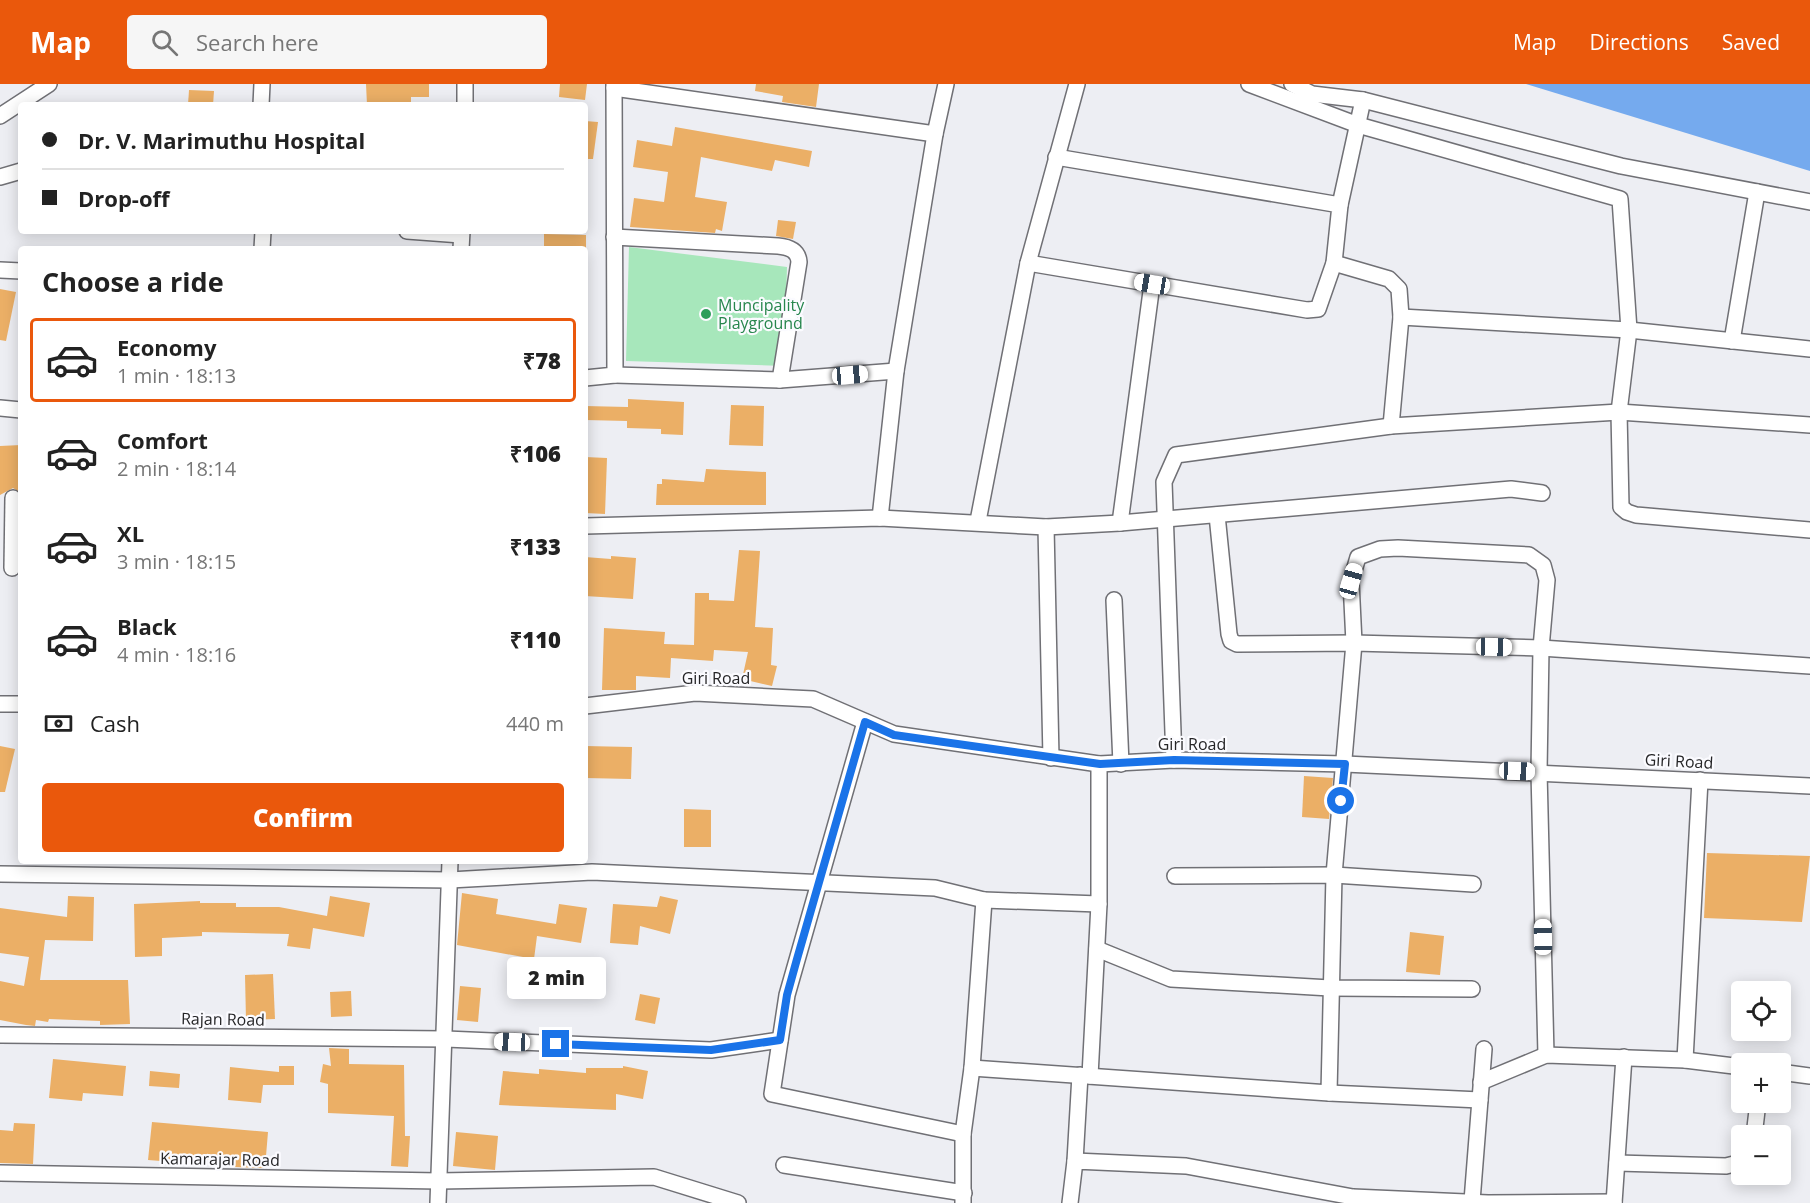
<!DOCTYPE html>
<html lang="en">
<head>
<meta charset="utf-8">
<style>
  :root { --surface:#fff; --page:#f6f6f6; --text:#222; --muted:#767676; --line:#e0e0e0; --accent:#ea580c }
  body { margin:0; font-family:"Open Sans",sans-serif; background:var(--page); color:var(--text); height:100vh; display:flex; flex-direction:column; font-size:22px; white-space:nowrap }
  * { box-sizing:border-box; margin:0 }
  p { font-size:20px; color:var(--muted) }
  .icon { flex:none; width:33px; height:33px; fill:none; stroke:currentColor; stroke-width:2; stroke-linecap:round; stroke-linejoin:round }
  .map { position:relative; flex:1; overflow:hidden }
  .details { position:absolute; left:18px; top:162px; width:570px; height:618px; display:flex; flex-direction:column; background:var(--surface); border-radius:6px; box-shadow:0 3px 15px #0003 }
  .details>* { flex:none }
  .hud { position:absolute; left:18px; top:18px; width:570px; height:132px; border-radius:6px; box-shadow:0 3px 15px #0003; display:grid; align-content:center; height:132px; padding:0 24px; background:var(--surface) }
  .tools { position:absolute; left:1731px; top:897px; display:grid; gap:12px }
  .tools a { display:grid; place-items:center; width:60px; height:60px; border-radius:6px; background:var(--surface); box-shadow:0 3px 15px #0003; font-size:30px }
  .end { position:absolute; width:27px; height:27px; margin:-14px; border:8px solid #1a73e8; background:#fff; box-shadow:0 0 0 3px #fff }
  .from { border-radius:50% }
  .bubble { position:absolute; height:42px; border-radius:6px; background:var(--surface); box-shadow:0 3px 15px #0003; font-size:20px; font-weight:800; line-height:42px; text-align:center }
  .car { position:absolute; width:18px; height:36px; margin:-18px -9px; border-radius:8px; box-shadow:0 0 4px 2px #0007; background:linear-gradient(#fff 24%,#345 0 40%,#fff 0 76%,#345 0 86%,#fff 0) }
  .hud b { display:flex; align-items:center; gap:21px; height:57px; font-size:22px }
  .hud b+b { border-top:2px solid var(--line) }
  .hud i { width:15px; height:15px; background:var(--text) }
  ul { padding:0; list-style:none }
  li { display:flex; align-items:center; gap:18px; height:84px; margin:0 12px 9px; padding:0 12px; border:3px solid transparent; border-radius:6px }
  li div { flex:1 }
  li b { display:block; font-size:22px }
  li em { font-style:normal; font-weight:800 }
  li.selected { border-color:var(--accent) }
  li>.icon { width:54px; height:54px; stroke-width:1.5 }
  h2 { padding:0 24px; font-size:27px; line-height:72px }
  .pay { display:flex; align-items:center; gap:15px; height:66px; padding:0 24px; font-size:22px }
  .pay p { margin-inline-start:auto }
  .button { display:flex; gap:12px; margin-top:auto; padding:12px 24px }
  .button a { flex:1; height:69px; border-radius:6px; background:var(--accent); color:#fff; font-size:24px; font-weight:800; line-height:69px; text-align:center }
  header { display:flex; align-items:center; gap:36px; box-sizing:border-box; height:84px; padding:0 30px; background:var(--accent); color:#fff }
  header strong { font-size:28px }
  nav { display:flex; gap:33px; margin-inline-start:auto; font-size:21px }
  .search { width:420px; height:54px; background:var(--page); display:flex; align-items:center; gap:15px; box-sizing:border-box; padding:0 21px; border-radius:6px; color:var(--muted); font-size:22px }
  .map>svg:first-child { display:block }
  .green { fill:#a7e7bb }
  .water { fill:#75aaee }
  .building { fill:#ebaf66 }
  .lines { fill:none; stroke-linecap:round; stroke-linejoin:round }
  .street-casing { stroke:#707075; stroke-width:18 }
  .street { stroke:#fff; stroke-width:15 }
  .route { stroke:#1a73e8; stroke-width:8 }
  .leisure-dot { fill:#2e9e5b; stroke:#fbfbff; stroke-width:2 }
  .labels { text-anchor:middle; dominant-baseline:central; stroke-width:4.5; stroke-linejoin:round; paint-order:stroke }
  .leisure-label { font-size:16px; fill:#27864d; stroke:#fbfbff; text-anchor:start }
  .street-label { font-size:16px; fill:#252527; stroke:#fbfbff }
</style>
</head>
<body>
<header>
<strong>Map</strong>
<div class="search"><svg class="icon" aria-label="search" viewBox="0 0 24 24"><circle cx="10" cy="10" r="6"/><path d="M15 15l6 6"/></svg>Search here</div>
<nav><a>Map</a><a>Directions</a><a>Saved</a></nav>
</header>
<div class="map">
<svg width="1810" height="1119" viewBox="0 0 1810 1119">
  <rect width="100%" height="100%" fill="#edeef3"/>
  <path class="green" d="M629 163 787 183 784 282 626 277Z"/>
  <path class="water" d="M1526 0H1810V87Z"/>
  <g class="building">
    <path d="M366 0H429V13H411V21H367Z"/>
    <path d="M560 0H587L585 16 559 13Z"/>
    <path d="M756 0H819L816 23 782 18 783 12 755 7Z"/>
    <path d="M189 6 214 7 213 21H188Z"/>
    <path d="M585 37 598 38 593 75H585Z"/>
    <path d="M675 43 812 67 809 83 775 76 772 87 701 73 695 113 727 118 722 147 716 145 715 149 630 143 634 114 664 118 668 88 633 83 637 56 672 62Z"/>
    <path d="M778 136 796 138 793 155 776 152Z"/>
    <path d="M544 150 586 151V165H544Z"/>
    <path d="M0 205 16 208 6 257 0 256Z"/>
    <path d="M628 315 684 318 683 351 661 350V345L627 344V337L585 336V322L628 323Z"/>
    <path d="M731 321 764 322 763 362 729 361Z"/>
    <path d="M21 361V409L13 404 0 411V362Z"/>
    <path d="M585 373 607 374 605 430 585 429Z"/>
    <path d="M706 385 766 388V421H656L657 400H662V395L704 398Z"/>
    <path d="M739 466 760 467 755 543 773 544 771 581 777 582 772 602 742 595 748 568 714 566 713 577 671 574 670 594 636 592V606H602L604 544 665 548 664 560 694 561 695 509H709V516L734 517Z"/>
    <path d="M611 472 636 474 633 515 585 512V473L611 475Z"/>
    <path d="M0 662 15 665 5 708H0Z"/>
    <path d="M585 662 632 663 631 695 585 694Z"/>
    <path d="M1304 692 1333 694 1329 735 1302 733Z"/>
    <path d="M684 725 711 726V763H684Z"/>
    <path d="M1707 769 1810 772 1802 838 1704 834Z"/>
    <path d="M462 809 498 815 496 830 556 840 559 820 587 824 581 859 537 852 534 875 457 861Z"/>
    <path d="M68 812 94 813 93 857 45 856 40 896H128L130 940 100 941V937L49 935 48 938 36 936 35 942 26 941 0 936V897L24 902 29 873 0 869V824L67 833Z"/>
    <path d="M330 812 370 819 364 853 313 844 310 865 287 862 289 850 202 848V852L162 854V872L135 873 134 820 200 817V819H236V823H279L327 832Z"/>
    <path d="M660 812 678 816 670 850 640 842 638 861 610 859 613 820 657 823Z"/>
    <path d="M1410 848 1444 852 1440 891 1406 888Z"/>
    <path d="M273 890 275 935 246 936 245 891Z"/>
    <path d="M460 902 481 904 478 938 457 936Z"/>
    <path d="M351 907 352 932 331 933 330 908Z"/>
    <path d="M640 910 660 914 655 940 635 936Z"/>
    <path d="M329 964 349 965V980L404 981 405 1052H410L408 1083 391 1082 394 1032 328 1029V1000L320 998 323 980 331 982Z"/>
    <path d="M53 975 126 982 123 1012 83 1009 82 1017 49 1014Z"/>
    <path d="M279 982H294V1001H263L261 1019 228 1016 230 983 279 988Z"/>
    <path d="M623 982 648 987 643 1015 616 1010V1026L499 1021 503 987 539 990V985L586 989V984H623Z"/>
    <path d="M150 987 180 990 179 1004 149 1002Z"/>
    <path d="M152 1038 268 1048 265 1084 233 1083 234 1078 188 1074 187 1079 148 1076Z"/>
    <path d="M14 1039 35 1040 33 1080 0 1079V1046L13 1047Z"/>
    <path d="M456 1048 498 1052 495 1086 453 1082Z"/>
  </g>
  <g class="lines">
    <defs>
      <g id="street">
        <path d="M1249 0 1358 41 1620 115 1629 246 1619 328 1621 423 1627 428 1636 431 1810 446"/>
        <path d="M1292 0 1312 10 1363 16 1621 82 1810 118"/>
        <path d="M614 4 935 50 896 287 880 434"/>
        <path d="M261 21 262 0"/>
        <path d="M465 21V0"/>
        <path d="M0 32 49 0"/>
        <path d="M935 50 946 0"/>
        <path d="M0 93 21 87"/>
        <path d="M1340 121 1363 16"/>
        <path d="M407 147 461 151"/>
        <path d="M614 153 778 162C789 163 798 166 799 178L780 296"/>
        <path d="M262 165 263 147"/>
        <path d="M461 165 462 147"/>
        <path d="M1028 179 1307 226 1318 225 1334 179 1340 121 1056 73"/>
        <path d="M1334 179 1389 195 1399 205 1401 233 1391 342"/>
        <path d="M0 186 21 187"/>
        <path d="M1401 233 1629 246 1810 265"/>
        <path d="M1732 257 1757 108"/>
        <path d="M615 291 780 296 896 287"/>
        <path d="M585 294 615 291 614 0"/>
        <path d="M0 324 21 326"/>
        <path d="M1217 431 1229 550 1231 557 1237 560 1354 559 1541 564 1810 582"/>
        <path d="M978 437 1028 179 1077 0"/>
        <path d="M1120 439 1152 200"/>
        <path d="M585 442 880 434 1046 443 1120 439 1511 405 1542 409"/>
        <path d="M1046 443 1051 674"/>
        <path d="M12 484 13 414"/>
        <path d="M1114 516 1121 680"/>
        <path d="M0 620H21"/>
        <path d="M585 622 695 609 813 615 894 650 1099 680 1174 676 1345 680 1810 702"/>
        <path d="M865 638 787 911 772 1010 963 1050"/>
        <path d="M1174 676 1164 398 1176 371 1391 342 1619 328 1810 341"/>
        <path d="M0 790 450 796 592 788 935 804 984 816 972 984 963 1050V1119"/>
        <path d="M1175 792 1334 791 1473 800"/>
        <path d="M984 816 1099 820V680"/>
        <path d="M1097 865 1171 895 1330 904 1472 905"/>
        <path d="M0 951 446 955 711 966 780 956"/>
        <path d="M1685 976 1700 696"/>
        <path d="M972 984 1329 1009 1334 791 1354 559 1351 497 1358 473 1380 465 1398 464 1529 471 1543 481 1547 496 1541 564 1539 688 1546 971"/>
        <path d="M1780 988 1810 992"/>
        <path d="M1090 992 1099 820"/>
        <path d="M1481 998 1546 971 1685 976 1742 983"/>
        <path d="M1329 1009 1480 1016"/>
        <path d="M1754 1052 1758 1018"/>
        <path d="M1075 1077 1080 991"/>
        <path d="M1617 1079 1726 1082 1742 1078"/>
        <path d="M784 1081 964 1109"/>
        <path d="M0 1089 439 1097 654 1093 738 1119"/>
        <path d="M1472 1117 1484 965"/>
        <path d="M438 1119 450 777"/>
        <path d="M1070 1119 1075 1077 1186 1082 1353 1113 1488 1119 1614 1118"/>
        <path d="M1614 1119 1624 973"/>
      </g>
    </defs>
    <use href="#street" class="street-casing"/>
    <use href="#street" class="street"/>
  </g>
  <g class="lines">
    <path class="route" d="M556 960 711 966 780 956 787 911 797 875 865 638 894 651 1100 680 1174 676 1345 680 1341 717"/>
  </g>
  <circle class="leisure-dot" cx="706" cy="230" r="6"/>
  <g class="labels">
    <g class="leisure-label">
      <text x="718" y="221">Muncipality<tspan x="718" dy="18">Playground</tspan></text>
    </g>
    <g class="street-label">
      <text x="716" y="594">Giri Road</text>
      <text x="1192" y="660">Giri Road</text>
      <text transform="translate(1679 677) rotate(3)">Giri Road</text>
      <text transform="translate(223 935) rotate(1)">Rajan Road</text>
      <text transform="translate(220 1075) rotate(1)">Kamarajar Road</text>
    </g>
  </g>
</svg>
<div class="tools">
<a><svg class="icon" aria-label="locate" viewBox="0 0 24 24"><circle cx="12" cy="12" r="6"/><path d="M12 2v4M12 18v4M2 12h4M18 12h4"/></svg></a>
<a>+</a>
<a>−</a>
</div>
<i class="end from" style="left:1341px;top:717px"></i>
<i class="end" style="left:556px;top:960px"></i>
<div class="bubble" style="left:507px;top:873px;width:99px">2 min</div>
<i class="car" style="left:1152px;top:200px;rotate:279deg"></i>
<i class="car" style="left:850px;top:291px;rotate:85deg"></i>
<i class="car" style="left:1351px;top:497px;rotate:16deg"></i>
<i class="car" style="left:1494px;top:563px;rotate:91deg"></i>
<i class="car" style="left:1517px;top:687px;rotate:92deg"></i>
<i class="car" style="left:1543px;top:853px;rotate:359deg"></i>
<i class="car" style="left:512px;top:958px;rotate:272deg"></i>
<div class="hud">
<b><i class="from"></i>Dr. V. Marimuthu Hospital</b>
<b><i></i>Drop-off</b>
</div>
<section class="details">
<h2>Choose a ride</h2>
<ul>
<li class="selected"><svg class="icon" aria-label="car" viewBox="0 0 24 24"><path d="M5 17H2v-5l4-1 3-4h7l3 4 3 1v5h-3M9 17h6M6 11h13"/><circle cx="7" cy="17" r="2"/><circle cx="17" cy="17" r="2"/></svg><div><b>Economy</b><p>1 min · 18:13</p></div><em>₹78</em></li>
<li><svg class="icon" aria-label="car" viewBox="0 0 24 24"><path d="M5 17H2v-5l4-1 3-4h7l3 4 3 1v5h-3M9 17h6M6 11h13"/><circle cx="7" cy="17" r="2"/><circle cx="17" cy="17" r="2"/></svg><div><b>Comfort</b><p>2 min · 18:14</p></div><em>₹106</em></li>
<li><svg class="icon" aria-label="car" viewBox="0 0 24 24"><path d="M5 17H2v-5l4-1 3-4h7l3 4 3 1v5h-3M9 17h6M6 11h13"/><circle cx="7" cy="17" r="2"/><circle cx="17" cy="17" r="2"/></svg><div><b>XL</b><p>3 min · 18:15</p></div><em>₹133</em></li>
<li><svg class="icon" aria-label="car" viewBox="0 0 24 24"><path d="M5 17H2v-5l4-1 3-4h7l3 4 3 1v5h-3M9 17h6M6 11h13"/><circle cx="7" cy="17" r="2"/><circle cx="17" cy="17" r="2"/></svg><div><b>Black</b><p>4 min · 18:16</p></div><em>₹110</em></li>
</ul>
<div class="pay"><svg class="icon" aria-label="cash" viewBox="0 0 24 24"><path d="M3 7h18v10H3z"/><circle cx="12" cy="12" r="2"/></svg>Cash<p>440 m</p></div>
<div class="button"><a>Confirm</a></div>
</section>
</div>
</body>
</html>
